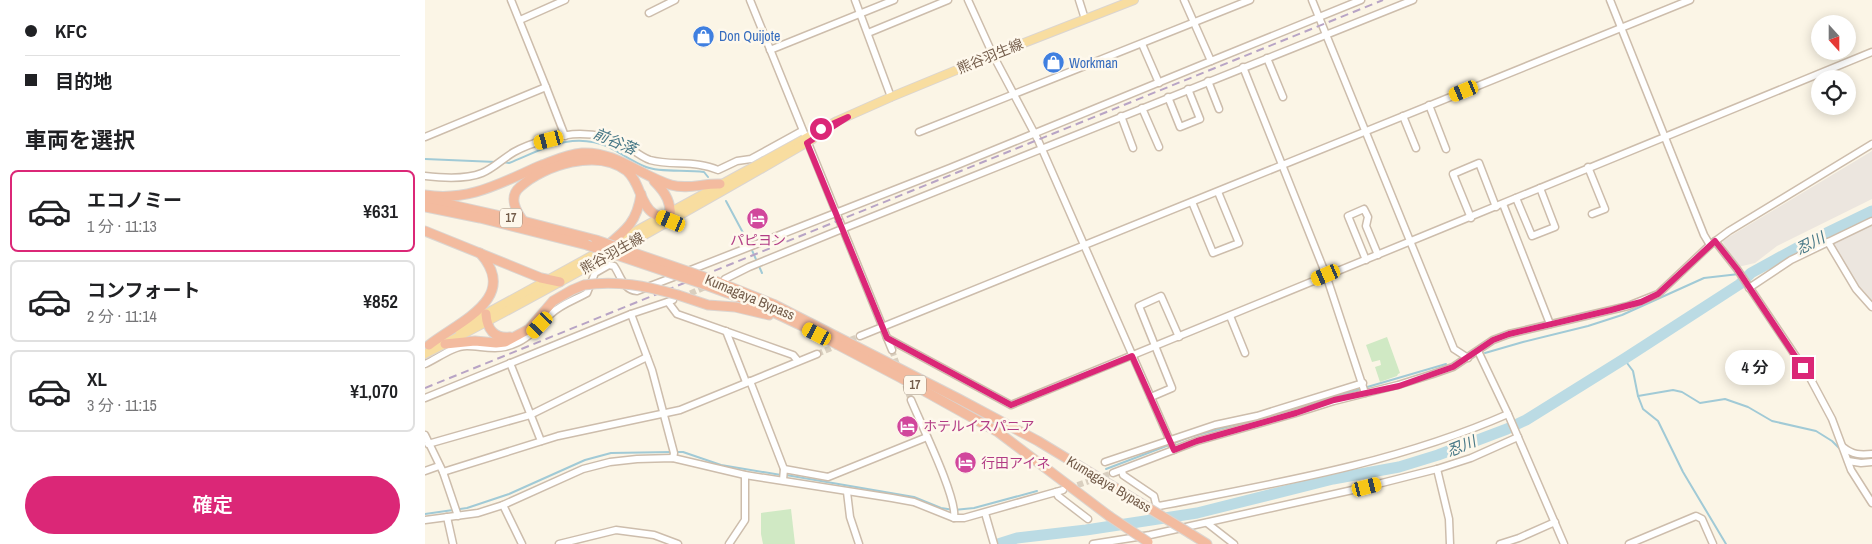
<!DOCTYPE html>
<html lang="ja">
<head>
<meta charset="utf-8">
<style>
  :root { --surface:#fff; --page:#f6f6f6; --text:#202124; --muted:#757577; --line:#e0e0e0; --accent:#db2777 }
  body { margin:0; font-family:"Archivo Narrow","Noto Sans JP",sans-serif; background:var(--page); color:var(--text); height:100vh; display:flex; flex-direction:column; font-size:19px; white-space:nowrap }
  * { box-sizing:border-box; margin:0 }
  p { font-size:16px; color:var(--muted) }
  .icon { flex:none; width:28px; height:28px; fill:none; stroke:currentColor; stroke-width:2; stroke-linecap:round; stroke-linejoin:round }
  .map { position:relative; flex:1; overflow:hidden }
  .drawer { display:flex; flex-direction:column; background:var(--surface); width:425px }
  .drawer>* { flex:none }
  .top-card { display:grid; align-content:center; height:110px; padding:0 25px; background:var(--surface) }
  .needle { width:32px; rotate:159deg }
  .tools { position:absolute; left:1386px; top:15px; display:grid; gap:10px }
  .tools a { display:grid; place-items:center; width:45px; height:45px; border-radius:50%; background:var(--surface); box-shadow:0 2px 12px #0003; font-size:25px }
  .end { position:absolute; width:22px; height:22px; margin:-11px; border:6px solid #db2777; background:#fff; box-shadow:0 0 0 2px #fff }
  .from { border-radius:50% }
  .bubble { position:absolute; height:35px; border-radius:18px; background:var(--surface); box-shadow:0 2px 12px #0003; font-size:16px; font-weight:600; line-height:35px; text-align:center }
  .car { position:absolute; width:15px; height:30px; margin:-15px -8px; border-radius:6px; box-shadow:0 0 4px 1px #0007; background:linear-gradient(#f5c518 24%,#345 0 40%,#f5c518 0 76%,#345 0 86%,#f5c518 0) }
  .top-card b { display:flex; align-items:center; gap:18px; height:48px; font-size:19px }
  .top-card b+b { border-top:1px solid var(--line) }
  .top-card i { width:12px; height:12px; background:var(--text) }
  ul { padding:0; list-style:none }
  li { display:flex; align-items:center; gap:15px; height:82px; margin:0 10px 8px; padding:0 15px; border:2px solid var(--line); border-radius:8px }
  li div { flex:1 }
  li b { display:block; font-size:19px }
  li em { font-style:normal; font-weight:600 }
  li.current { border-color:var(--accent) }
  li>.icon { width:45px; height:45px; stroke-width:1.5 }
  h2 { padding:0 25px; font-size:22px; line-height:60px }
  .cta { display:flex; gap:10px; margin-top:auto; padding:10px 25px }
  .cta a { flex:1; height:58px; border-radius:30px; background:var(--accent); color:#fff; font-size:20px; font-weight:600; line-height:58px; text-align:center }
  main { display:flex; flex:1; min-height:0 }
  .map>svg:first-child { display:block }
  .industrial { fill:#ece6df }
  .green { fill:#d0e9c4 }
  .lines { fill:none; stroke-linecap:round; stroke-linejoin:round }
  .stream { stroke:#a1cad6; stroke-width:2 }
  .river { stroke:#bbdbe4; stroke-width:11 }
  .minor-tunnel { stroke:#d9cfbf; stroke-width:6; stroke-dasharray:6 3; stroke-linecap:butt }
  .minor-casing { stroke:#cdbdac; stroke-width:9 }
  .major-casing { stroke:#dbd5d0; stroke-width:10 }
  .highway-casing { stroke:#dbd5d0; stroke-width:11 }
  .minor { stroke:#fff; stroke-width:6 }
  .major { stroke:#f8dda0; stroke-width:8 }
  .highway { stroke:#f3bb9f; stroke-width:9 }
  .rail { stroke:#b8a4c5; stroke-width:2; stroke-dasharray:8 5; stroke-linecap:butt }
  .highway-bridge-casing { stroke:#dbd5d0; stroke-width:11; stroke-linecap:butt }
  .highway-bridge { stroke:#f3bb9f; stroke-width:9 }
  .route { stroke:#db2777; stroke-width:6 }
  .labels { text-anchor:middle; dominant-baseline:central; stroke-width:5; stroke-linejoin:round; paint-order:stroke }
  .shield { fill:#fef8ec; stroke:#9d8c7b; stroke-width:1 }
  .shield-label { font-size:12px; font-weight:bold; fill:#745d4b }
  .shop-label { font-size:14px; fill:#366cbe; stroke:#fef8ec; text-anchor:start }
  .street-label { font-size:14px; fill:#745d4b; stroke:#fef8ec }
  .hotel-label { font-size:14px; fill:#b23c85; stroke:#fef8ec; text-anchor:start }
  .water-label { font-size:15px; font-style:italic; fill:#467786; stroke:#fef8ec }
</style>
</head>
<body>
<main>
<section class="drawer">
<div class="top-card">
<b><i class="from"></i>KFC</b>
<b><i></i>目的地</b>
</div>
<h2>車両を選択</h2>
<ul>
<li class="current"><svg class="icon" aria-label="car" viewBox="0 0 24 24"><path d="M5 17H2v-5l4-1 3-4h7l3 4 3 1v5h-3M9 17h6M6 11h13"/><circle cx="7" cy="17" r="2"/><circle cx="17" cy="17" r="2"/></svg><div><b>エコノミー</b><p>1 分 · 11:13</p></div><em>¥631</em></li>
<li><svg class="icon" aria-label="car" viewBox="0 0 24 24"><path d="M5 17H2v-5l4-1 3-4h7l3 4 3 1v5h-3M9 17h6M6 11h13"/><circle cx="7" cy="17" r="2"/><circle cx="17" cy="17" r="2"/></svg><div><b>コンフォート</b><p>2 分 · 11:14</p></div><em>¥852</em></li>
<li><svg class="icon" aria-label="car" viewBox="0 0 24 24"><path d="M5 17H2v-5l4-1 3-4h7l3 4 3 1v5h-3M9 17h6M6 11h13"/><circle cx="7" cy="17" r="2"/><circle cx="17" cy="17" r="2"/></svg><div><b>XL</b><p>3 分 · 11:15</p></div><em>¥1,070</em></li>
</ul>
<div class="cta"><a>確定</a></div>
</section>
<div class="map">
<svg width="1447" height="544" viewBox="0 0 1447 544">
  <rect width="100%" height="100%" fill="#fbf5e6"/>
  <g class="industrial">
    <path d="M1447 151V199L1352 246 1330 263 1313 267 1297 241Z"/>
    <path d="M1447 225V304L1439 291 1433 288 1407 243Z"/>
  </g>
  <g class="green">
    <path d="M962 337 975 373 973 374 972 376 955 382 950 367 956 365 955 360 947 362 941 345Z"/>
    <path d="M366 509 370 544H338L336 534V513Z"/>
  </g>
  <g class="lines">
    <g class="stream">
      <path d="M0 159 71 162"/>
      <path d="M78 162 84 163C119 149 146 131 184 147 196 153 208 162 221 167 236 173 262 169 279 172L283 177"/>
      <path d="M301 201 324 244"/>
      <path d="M326 248 337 273"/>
      <path d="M1319 274 1326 273"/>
      <path d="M1060 353 1098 342 1163 326 1197 315 1279 278 1314 274"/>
      <path d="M1199 359 1208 371 1213 396 1218 409 1233 421 1258 472 1301 544"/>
      <path d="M1213 396 1248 390 1257 392 1275 403 1300 399 1323 407 1347 421 1391 431 1407 441 1416 450"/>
      <path d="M850 414 1021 364"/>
      <path d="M252 452H258L296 465 356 475"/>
      <path d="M1423 457 1447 458"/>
      <path d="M681 469 765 437 827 420"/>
      <path d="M361 475 489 497 516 508 529 510 549 508 612 491"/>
      <path d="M0 514 42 508 84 494 160 460 186 453 247 452"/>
    </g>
    <path class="river" d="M573 544 592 538 661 530 772 513 908 479 974 467 1013 455 1082 429 1101 420 1199 359 1315 284 1326 273 1379 244 1447 211"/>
    <g class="minor-tunnel">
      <path d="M257 297 285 285"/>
      <path d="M467 350 473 368"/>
      <path d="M392 354 435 336"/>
      <path d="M477 377 486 400"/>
      <path d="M644 488 688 473"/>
    </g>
    <defs>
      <g id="minor">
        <path d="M325 0 467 350"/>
        <path d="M430 0 466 97"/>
        <path d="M543 0 568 55 613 140 749 450"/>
        <path d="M654 0 660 19"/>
        <path d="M759 0 786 61 936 0"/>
        <path d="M887 0 1029 349 1043 358"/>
        <path d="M1185 0 1279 235 1285 245"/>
        <path d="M224 13 250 0"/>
        <path d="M95 20 140 0"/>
        <path d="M443 33 523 0"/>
        <path d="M717 44 734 83"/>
        <path d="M345 50 469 0"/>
        <path d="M842 58 858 97"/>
        <path d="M818 67 901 275 940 393"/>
        <path d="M783 81 794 109"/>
        <path d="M121 87 140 136"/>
        <path d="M743 97 755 127 775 119 763 89"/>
        <path d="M1004 105 1021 149"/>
        <path d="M717 108 734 147"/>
        <path d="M696 116 708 148"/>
        <path d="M978 116 991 148"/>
        <path d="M494 132 825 0"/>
        <path d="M0 137 121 87 86 0"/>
        <path d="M1163 167 1180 209 1167 214"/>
        <path d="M0 176C17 178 40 180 57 173 69 168 77 159 89 152 105 143 136 134 155 134 169 134 186 137 199 144 207 149 216 157 225 160 247 166 271 160 293 170L312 161 326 159 377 131"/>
        <path d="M1091 198 1107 236 1130 227 1115 188"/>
        <path d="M767 202 788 253 814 243 793 192"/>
        <path d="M1078 204 1125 324"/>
        <path d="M1046 218 1028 174 1054 163 1071 207"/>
        <path d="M1290 241 1312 269 1384 376 1407 419 1426 470 1447 503"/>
        <path d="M1403 242 1431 289 1447 307"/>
        <path d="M941 260 923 216 939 209 943 217 941 226 953 255"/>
        <path d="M263 271 525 168 786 61"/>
        <path d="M300 279 324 267 417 229 988 0"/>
        <path d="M1324 288 1366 260 1447 221"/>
        <path d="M243 302 252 314 368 355 373 361"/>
        <path d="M206 314 227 370 249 453 248 458"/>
        <path d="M805 316 820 353"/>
        <path d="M301 331 321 382"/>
        <path d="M435 336 1265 0"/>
        <path d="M462 338 586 405C874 289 1159 168 1447 52"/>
        <path d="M85 363 116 441"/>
        <path d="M0 364C13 358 28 346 42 346 54 346 68 350 80 347 104 341 109 329 126 314 136 304 150 300 162 293L170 273 184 265 189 266C196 276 198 290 212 291L254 275"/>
        <path d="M325 381 359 469"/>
        <path d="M726 397 747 388 714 306 736 296 754 337"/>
        <path d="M0 398 206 314 248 300"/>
        <path d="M486 400C495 422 533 499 529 518"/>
        <path d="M1083 414 1139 544"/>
        <path d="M0 435 18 472 33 516"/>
        <path d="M3 444 105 415 222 357"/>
        <path d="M1418 447C1428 455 1435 455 1447 454"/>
        <path d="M1423 461 1436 463 1447 462"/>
        <path d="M680 462 790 425 832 416 938 383"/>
        <path d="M1012 469 1024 519 1025 544"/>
        <path d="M697 470 698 475 729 496 731 504 734 506C852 483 972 463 1083 414L1053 351"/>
        <path d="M0 471 14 466"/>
        <path d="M18 472 133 436 255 410 392 354"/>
        <path d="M688 473 772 441 871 413 909 401 973 385 1008 374 1028 367 1068 340 1084 334 1203 306 1233 294 1285 245 1304 231 1447 144"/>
        <path d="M358 480 359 469 403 477 502 437"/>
        <path d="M422 492 425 517 434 544"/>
        <path d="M631 492 633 496 663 519"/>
        <path d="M78 505 97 544"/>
        <path d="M560 513 569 544"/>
        <path d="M22 517 28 544"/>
        <path d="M0 520 53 513 78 505 158 469 185 462 212 459 248 458 320 475 467 498 489 502 529 518H539L638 490"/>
        <path d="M782 523 809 544"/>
        <path d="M134 544 191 530 229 535 253 544"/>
        <path d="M304 544 320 520V475"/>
        <path d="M668 544 725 535 941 487 1012 469 1046 458 1093 437"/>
        <path d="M1075 544 1094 538 1130 522"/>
        <path d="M1204 544 1271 516 1277 519 1288 544"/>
      </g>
      <g id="major">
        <path d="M189 243 412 121 466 97 568 55 709 0"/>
        <path d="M33 329 179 249"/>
        <path d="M0 354C132 286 260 213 388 139"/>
      </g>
      <g id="highway">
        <path d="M0 195C45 202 77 182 117 165 130 160 143 154 157 153 190 151 216 176 246 185 263 190 279 183 295 184"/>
        <path d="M0 199 98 221 171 240"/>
        <path d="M0 207 55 218 162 245"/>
        <path d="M98 221C91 211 83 197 95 187 119 165 173 148 202 171 215 182 215 204 228 213 233 217 240 219 245 221 247 203 241 193 229 181"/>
        <path d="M0 231 116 278 135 282"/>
        <path d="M178 249C200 231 212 223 216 194"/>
        <path d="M288 280 348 304 534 399 613 441 722 507"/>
        <path d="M278 284 327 302 375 325 476 378 573 432 684 516"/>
        <path d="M253 295 283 305 310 307 344 315"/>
        <path d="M61 314C62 329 69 339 85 337"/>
        <path d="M20 344 50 341 71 343 80 342 104 329 128 301 147 290 159 285"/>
        <path d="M4 345C35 321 95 298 55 253"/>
        <path d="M766 534 782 544"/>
      </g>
    </defs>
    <use href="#minor" class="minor-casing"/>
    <use href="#major" class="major-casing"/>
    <use href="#highway" class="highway-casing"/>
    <use href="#minor" class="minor"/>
    <use href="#major" class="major"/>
    <use href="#highway" class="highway"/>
    <path class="rail" d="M0 388 958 0"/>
    <defs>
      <g id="highway-bridge">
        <path d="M171 240 288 280"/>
        <path d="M162 245 278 284"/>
        <path d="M159 285C192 280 221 286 253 295"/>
        <path d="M722 507 766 534"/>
        <path d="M684 516 723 542"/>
      </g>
    </defs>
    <use href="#highway-bridge" class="highway-bridge-casing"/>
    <use href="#highway-bridge" class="highway-bridge"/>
  </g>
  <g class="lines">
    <path class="route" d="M396 129 423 117 382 143 462 338 586 405 707 356 749 450 772 441 871 413 909 400 974 386 1008 374 1028 367 1068 340 1084 334 1186 310 1216 302 1233 294 1290 241 1312 269 1378 368"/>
  </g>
  <defs>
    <symbol id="shop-disc" viewBox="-11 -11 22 22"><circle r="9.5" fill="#3f7fe0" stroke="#fef8ec"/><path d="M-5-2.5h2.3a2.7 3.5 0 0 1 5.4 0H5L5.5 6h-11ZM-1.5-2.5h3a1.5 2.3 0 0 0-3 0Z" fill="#fff"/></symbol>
    <symbol id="hotel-disc" viewBox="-11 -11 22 22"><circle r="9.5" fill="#d1479c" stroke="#fef8ec"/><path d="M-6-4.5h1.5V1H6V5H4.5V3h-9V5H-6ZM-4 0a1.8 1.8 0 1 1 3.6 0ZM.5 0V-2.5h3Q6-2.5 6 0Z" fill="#fff"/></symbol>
  </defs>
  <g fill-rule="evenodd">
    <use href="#shop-disc" x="266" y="24" width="25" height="25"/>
    <use href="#shop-disc" x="616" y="50" width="25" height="25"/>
    <use href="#hotel-disc" x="320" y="206" width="25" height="25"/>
    <use href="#hotel-disc" x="470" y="414" width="25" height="25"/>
    <use href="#hotel-disc" x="528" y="450" width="25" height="25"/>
  </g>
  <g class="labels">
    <g class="shield">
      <rect x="75" y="208.5" width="22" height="19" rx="4"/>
      <rect x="479" y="375.5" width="22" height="19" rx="4"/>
    </g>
    <g class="shield-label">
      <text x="86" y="218">17</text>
      <text x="490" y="385">17</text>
    </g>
    <g class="shop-label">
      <text x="294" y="36">Don Quijote</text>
      <text x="644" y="63">Workman</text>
    </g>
    <g class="street-label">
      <text transform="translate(565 56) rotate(-22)">熊谷羽生線</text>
      <text transform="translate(187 253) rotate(-29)">熊谷羽生線</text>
      <text transform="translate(325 297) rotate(23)">Kumagaya Bypass</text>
      <text transform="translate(684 484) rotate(31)">Kumagaya Bypass</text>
    </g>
    <g class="hotel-label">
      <text x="333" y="240" text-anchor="middle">パピヨン</text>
      <text x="498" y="426">ホテルイスパニア</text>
      <text x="556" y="463">行田アイネ</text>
    </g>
    <g class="water-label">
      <text transform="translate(190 141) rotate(23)">前谷落</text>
      <text transform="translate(1385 243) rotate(-27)">忍川</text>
      <text transform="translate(1036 446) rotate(-22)">忍川</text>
    </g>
  </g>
</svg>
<div class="tools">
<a><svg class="needle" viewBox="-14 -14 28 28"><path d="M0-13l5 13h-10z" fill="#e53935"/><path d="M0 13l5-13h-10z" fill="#757577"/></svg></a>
<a><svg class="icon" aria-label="locate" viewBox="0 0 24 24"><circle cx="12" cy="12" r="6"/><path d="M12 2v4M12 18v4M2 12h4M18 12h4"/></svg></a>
</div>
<i class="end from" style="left:396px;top:129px"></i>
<i class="end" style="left:1378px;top:368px"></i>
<div class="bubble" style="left:1300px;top:350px;width:60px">4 分</div>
<i class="car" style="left:1039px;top:91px;rotate:248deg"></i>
<i class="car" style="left:124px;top:140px;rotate:255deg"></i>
<i class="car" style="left:246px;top:221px;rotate:293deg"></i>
<i class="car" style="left:901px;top:275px;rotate:247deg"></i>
<i class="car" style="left:115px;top:325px;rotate:223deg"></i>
<i class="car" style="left:392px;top:334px;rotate:297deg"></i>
<i class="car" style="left:942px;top:487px;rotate:76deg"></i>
</div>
</main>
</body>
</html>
